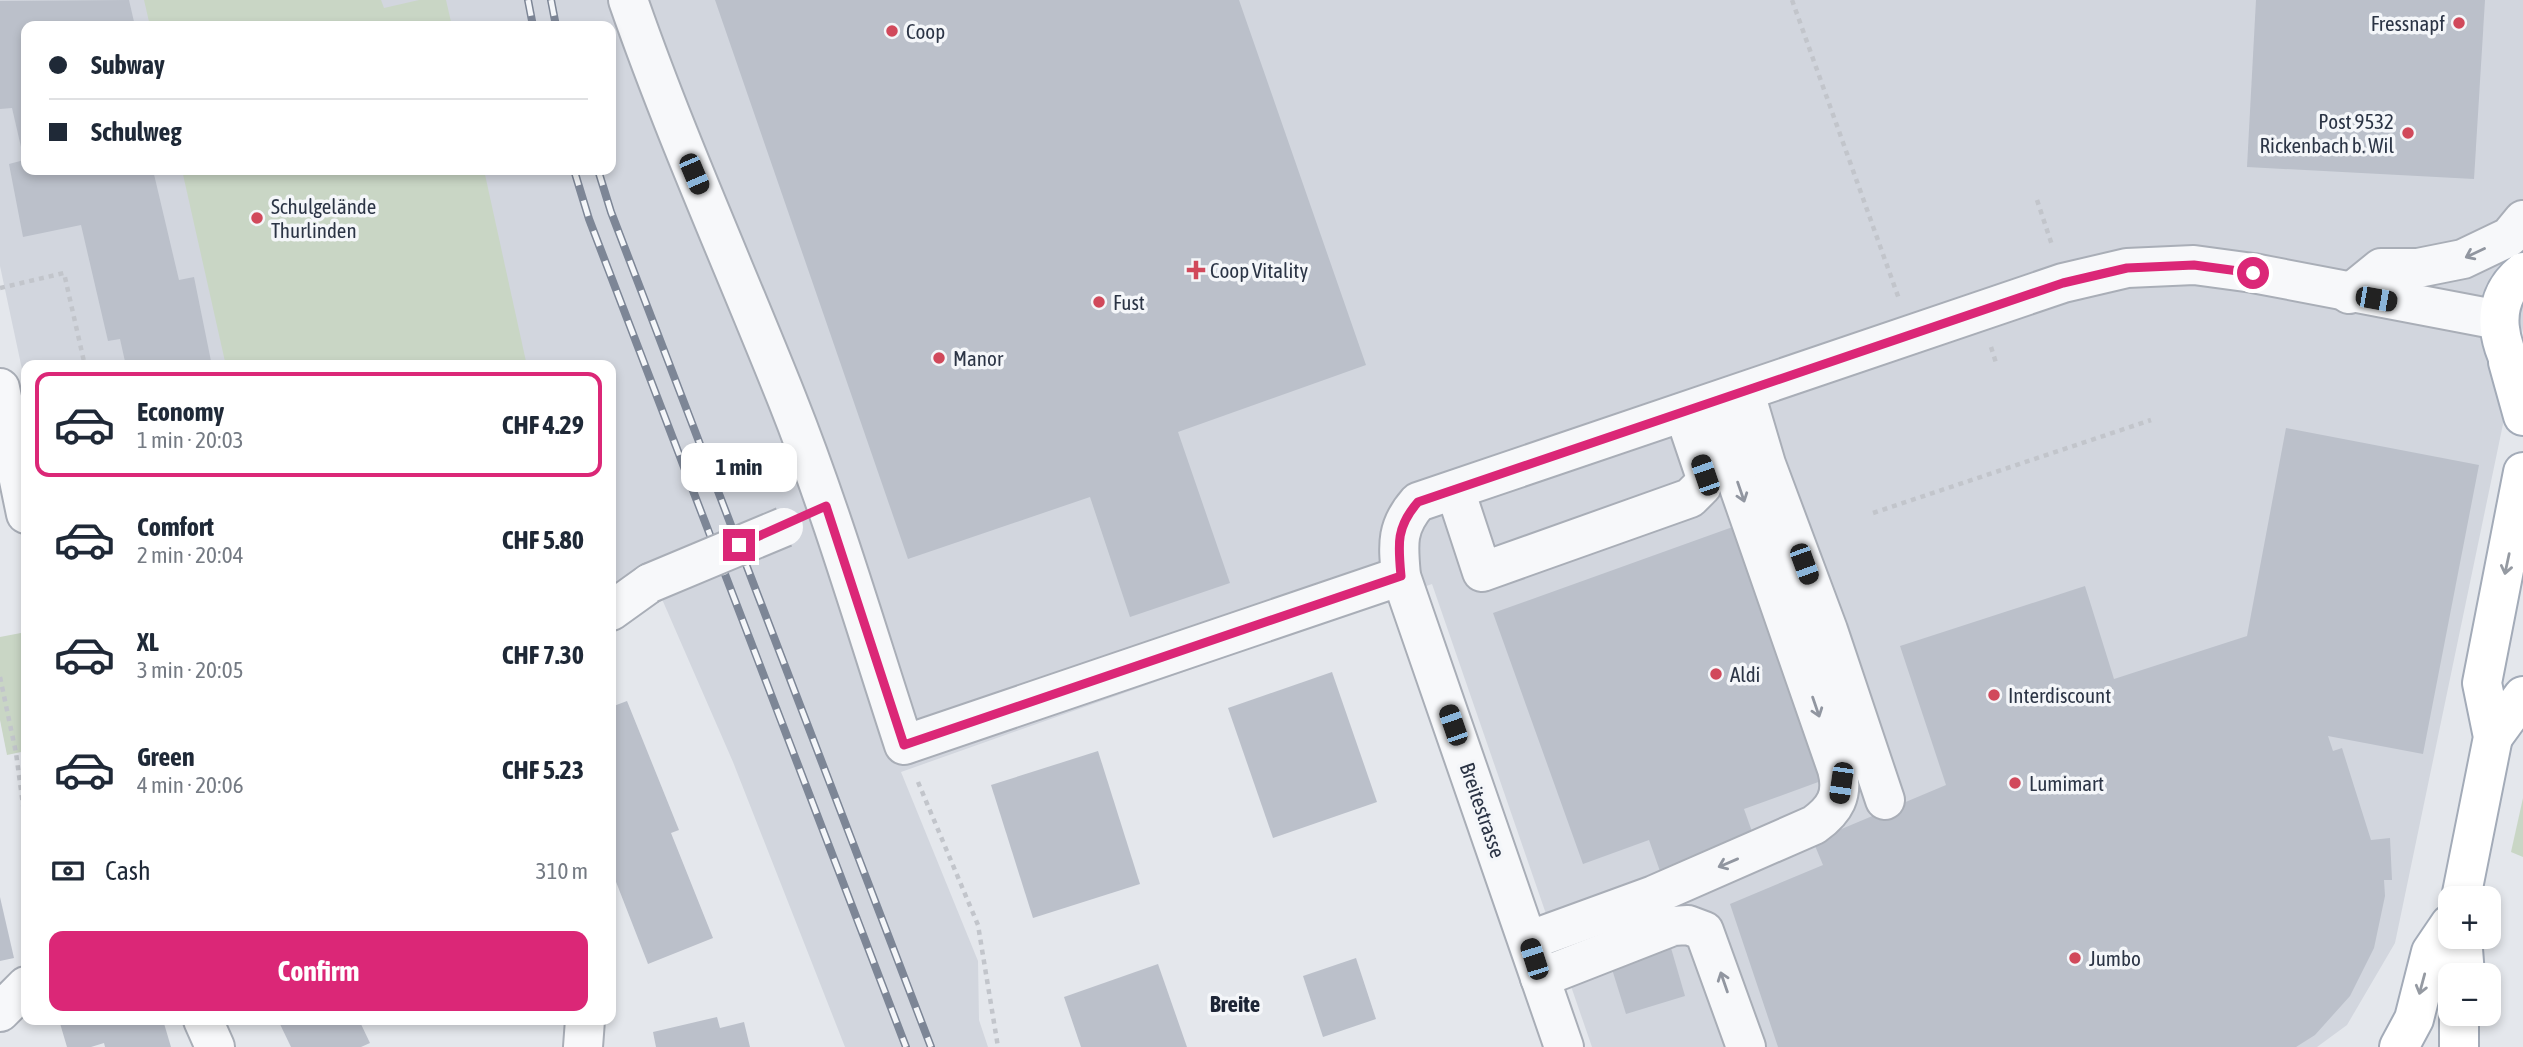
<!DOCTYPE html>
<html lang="en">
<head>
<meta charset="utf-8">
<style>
  :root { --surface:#fff; --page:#f2f2f3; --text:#1f2937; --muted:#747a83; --line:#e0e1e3; --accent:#db2777 }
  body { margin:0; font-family:"Asap Condensed",sans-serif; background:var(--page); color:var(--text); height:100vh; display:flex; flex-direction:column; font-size:26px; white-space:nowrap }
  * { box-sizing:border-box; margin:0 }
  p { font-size:23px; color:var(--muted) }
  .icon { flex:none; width:38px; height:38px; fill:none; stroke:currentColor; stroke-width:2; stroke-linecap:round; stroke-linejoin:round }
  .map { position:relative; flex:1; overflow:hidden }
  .side { position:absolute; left:21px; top:360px; width:595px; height:665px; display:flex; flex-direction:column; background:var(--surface); border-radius:14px; box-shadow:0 4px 10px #0003 }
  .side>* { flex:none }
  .guide { position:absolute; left:21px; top:21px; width:595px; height:154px; border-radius:14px; box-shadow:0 4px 10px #0003; display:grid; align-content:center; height:154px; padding:0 28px; background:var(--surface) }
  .fabs { position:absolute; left:2438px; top:886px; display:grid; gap:14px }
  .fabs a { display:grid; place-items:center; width:63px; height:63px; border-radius:14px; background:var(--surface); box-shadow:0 4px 10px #0003; font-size:35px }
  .end { position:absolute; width:32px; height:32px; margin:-16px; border:9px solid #db2777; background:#fff; box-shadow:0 0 0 4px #fff }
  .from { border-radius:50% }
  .bubble { position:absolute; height:49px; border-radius:14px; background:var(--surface); box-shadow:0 4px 10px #0003; font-size:23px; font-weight:700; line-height:49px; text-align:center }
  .car { position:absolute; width:21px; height:42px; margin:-21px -10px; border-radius:9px; box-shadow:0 0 5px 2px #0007; background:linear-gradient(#222 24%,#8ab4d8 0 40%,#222 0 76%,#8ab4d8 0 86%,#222 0) }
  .guide b { display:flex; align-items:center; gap:24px; height:66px; font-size:26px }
  .guide b+b { border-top:2px solid var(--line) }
  .guide i { width:18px; height:18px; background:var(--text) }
  ul { padding:12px 0 0; list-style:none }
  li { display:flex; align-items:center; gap:21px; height:105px; margin:0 14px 10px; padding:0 14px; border:4px solid transparent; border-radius:14px }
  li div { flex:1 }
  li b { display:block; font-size:26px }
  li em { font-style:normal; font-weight:700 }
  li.active { border-color:var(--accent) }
  li>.icon { width:63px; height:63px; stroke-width:1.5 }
  .pay { display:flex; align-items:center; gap:18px; height:77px; padding:0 28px; font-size:26px }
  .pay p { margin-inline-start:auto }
  .button { display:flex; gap:14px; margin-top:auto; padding:14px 28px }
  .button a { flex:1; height:80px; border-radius:14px; background:var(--accent); color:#fff; font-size:28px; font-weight:700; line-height:80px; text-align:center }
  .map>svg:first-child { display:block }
  .built { fill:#d2d6de; fill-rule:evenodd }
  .green { fill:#c9d6c5 }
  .building { fill:#bbc0ca }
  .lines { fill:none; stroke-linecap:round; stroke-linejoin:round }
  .minor-casing { stroke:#a9aeb7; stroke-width:42 }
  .major-casing { stroke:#a3abb8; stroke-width:42 }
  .path { stroke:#c2c5cb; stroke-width:4.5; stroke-dasharray:5 5; stroke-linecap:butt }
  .minor { stroke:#f7f8fa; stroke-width:38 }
  .major { stroke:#fff; stroke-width:38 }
  .rail-casing { stroke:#7d8696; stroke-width:8 }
  .rail { stroke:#f4f6f9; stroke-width:5; stroke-dasharray:16; stroke-linecap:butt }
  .minor-bridge-casing { stroke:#a9aeb7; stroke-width:42; stroke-linecap:butt }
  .minor-bridge { stroke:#f7f8fa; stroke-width:38 }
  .oneway { stroke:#9196a0 }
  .oneway2 { stroke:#959aa2 }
  .route { stroke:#db2777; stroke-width:9 }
  .poi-dot { fill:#d1495b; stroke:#f4f6f9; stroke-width:2.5 }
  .labels { text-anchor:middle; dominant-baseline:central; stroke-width:7; stroke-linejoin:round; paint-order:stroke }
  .poi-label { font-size:21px; fill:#2b3445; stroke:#f4f6f9; text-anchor:start }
  .street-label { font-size:21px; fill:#2b3445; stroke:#f4f6f9 }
  .neighbourhood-label { font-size:23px; font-weight:bold; fill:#1d2536; stroke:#f4f6f9 }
</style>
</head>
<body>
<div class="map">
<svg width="2523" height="1047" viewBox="0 0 2523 1047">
  <rect width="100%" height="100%" fill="#e4e7ec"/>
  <path class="built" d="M0 0H2523V328L2395 943 2347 1025 2317 1047H1592L1432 584 901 772 978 961 979 1020 988 1047H845L733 762 648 567 611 594V366H26V388L0 266ZM26 26H611V170H26Z"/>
  <g class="green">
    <path d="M144 0H381L384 8 419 0H446L452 26H150Z"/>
    <path d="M182 170H484L527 366H226Z"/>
    <path d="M26 632V751L7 755 0 720V637Z"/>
    <path d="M2523 798V857L2511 852Z"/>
  </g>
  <g class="building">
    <path d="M129 0 135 26H26V170H153L179 280 194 277 212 366H126L120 339 108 341 81 225 23 237 9 164 24 160 12 108 0 109V1Z"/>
    <path d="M715 0H1239L1366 365 1178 432 1230 583 1130 617 1090 497 908 559Z"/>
    <path d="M2256 0H2485L2474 179 2247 167Z"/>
    <path d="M2286 428 2479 465 2423 754 2328 736 2333 751 2342 748 2371 840 2390 838 2392 880H2384L2385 896 2374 948 2350 996 2315 1035 2296 1047H1778L1730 904 1823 865 1813 841 1946 785 1900 646 2085 586 2114 679 2247 636Z"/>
    <path d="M1741 524 1832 777 1744 809 1755 840 1661 874 1649 840 1583 864 1493 613Z"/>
    <path d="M1332 672 1377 802 1273 838 1228 708Z"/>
    <path d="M627 701 679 830 671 833 713 938 648 964 611 869V850L615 849 611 839V707Z"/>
    <path d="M1098 751 1140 884 1033 918 991 785Z"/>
    <path d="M0 897 14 958 0 961Z"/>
    <path d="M1671 948 1685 996 1626 1014 1611 966Z"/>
    <path d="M1356 958 1376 1019 1323 1037 1303 976Z"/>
    <path d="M1158 964 1187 1047H1081L1064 997Z"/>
    <path d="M717 1017 720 1028 744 1022 750 1047H656L653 1032Z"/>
    <path d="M59 1020H163L171 1047H105L104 1043 91 1047H67Z"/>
    <path d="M278 1020H359L370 1043 361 1047H291Z"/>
  </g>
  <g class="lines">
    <defs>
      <g id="minor">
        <path d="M628 0C675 135 734 266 787 399 832 512 866 629 904 745L1401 576"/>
        <path d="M2349 294 2381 268H2418L2463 259 2509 237 2523 220"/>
        <path d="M0 388 26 514"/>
        <path d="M1745 393 1766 464 1828 630 1885 800"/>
        <path d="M1455 490 1482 572 1690 498 1702 486 1705 475 1684 413"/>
        <path d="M611 611 650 583"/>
        <path d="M1528 941 1654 895 1814 825C1835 810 1844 795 1837 769L1710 404"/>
        <path d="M1540 978 1673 926 1688 925 1704 931 1746 1047"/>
        <path d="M0 1012 26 986"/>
        <path d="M203 1020 215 1047"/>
        <path d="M583 1047 585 1020"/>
        <path d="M1564 1047 1401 576C1398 544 1396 527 1418 502L2063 283 2127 268 2194 265 2253 273 2499 320"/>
      </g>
      <g id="major">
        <path d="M2523 272C2485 303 2499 350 2523 383"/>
        <path d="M2508 362 2523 416"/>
        <path d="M2493 737 2523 696"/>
        <path d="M2461 898 2493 737 2482 683 2523 472"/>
        <path d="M2462 936 2465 975"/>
        <path d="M2399 1047 2414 1019 2431 952 2450 924"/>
        <path d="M2459 1047V1013"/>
      </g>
    </defs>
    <use href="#minor" class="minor-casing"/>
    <use href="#major" class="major-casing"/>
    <g class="path">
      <path d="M1792 0 1899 299"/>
      <path d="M2037 200 2052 245"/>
      <path d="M0 288 64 273 85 366"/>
      <path d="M1991 347 1997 366"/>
      <path d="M1873 513 2151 420"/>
      <path d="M0 677 16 753 26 827"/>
      <path d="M918 782 978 925 998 1047"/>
    </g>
    <use href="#minor" class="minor"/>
    <use href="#major" class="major"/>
    <defs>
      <g id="rail">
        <path d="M528 0 533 26"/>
        <path d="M551 0 556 26"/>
        <path d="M574 170 589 219 906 1047"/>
        <path d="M598 170 611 212 931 1047"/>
      </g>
    </defs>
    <use href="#rail" class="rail-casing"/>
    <use href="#rail" class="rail"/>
    <defs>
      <path id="minor-bridge" d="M650 583 784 527"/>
    </defs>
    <use href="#minor-bridge" class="minor-bridge-casing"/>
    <use href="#minor-bridge" class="minor-bridge"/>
  </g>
  <defs><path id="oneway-shaft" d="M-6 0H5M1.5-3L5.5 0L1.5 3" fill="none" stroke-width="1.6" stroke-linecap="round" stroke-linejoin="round" transform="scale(1.75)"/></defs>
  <g class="oneway">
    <use href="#oneway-shaft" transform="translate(2475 253) rotate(155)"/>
    <use href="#oneway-shaft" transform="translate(1741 492) rotate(71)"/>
    <use href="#oneway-shaft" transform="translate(1816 707) rotate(71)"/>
    <use href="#oneway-shaft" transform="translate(1728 863) rotate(157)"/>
    <use href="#oneway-shaft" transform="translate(1724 982) rotate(-109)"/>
  </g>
  <g class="oneway2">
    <use href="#oneway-shaft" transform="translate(2507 564) rotate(102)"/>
    <use href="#oneway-shaft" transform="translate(2422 984) rotate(105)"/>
  </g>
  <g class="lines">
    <path class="route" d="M739 545 826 506 904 745 1401 576C1398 544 1396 527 1418 502L2063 283 2127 268 2194 265 2253 273"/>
  </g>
  <g class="poi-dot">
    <circle cx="2459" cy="23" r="7"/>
    <circle cx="892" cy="31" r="7"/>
    <circle cx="2408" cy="133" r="7"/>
    <circle cx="257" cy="218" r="7"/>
    <path d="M1192.5 259.5h7v7h7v7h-7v7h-7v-7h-7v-7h7z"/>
    <circle cx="1099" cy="302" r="7"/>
    <circle cx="939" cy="358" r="7"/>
    <circle cx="1716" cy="674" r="7"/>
    <circle cx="1994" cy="695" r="7"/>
    <circle cx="2015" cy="783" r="7"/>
    <circle cx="2075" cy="958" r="7"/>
  </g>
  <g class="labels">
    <g class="poi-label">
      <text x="2445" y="23" text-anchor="end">Fressnapf</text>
      <text x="906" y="31">Coop</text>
      <text x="2394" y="121" text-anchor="end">Post 9532<tspan x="2394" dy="24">Rickenbach b. Wil</tspan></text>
      <text x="271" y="206">Schulgelände<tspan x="271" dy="24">Thurlinden</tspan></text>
      <text x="1210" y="270">Coop Vitality</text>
      <text x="1113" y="302">Fust</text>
      <text x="953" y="358">Manor</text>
      <text x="1730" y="674">Aldi</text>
      <text x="2008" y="695">Interdiscount</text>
      <text x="2029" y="783">Lumimart</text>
      <text x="2089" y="958">Jumbo</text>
    </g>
    <g class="street-label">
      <text transform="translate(1483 810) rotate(71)">Breitestrasse</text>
    </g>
    <g class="neighbourhood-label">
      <text x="1235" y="1004">Breite</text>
    </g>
  </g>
</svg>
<div class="fabs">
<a>+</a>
<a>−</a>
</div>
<i class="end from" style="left:2253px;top:273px"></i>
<i class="end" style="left:739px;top:545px"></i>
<div class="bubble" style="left:681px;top:443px;width:116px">1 min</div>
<i class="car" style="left:694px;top:174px;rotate:157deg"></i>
<i class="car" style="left:2376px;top:299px;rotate:100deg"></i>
<i class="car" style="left:1705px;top:475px;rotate:341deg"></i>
<i class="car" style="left:1804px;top:564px;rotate:160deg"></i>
<i class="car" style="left:1453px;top:725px;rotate:341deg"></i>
<i class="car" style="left:1841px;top:783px;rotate:188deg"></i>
<i class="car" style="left:1534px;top:959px;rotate:342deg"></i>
<div class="guide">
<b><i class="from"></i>Subway</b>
<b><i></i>Schulweg</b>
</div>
<section class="side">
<ul>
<li class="active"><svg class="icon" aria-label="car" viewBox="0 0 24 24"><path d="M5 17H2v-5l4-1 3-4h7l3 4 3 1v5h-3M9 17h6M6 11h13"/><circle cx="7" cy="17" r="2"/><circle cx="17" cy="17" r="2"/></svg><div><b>Economy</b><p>1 min · 20:03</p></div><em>CHF 4.29</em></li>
<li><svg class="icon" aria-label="car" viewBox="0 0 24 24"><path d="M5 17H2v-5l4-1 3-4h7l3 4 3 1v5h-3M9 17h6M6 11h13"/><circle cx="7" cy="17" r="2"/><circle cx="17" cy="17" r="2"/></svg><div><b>Comfort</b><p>2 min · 20:04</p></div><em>CHF 5.80</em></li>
<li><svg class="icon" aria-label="car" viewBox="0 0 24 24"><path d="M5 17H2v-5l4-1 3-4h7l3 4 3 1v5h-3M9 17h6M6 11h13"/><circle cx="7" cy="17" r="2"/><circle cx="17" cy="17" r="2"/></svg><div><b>XL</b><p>3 min · 20:05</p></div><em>CHF 7.30</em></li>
<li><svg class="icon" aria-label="car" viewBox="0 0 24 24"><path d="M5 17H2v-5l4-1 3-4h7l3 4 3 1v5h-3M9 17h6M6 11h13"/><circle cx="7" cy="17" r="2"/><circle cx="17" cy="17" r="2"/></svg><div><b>Green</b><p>4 min · 20:06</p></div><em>CHF 5.23</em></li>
</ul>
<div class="pay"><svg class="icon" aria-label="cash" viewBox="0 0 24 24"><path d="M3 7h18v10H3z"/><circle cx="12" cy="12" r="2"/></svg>Cash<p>310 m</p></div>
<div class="button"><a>Confirm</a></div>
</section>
</div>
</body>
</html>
